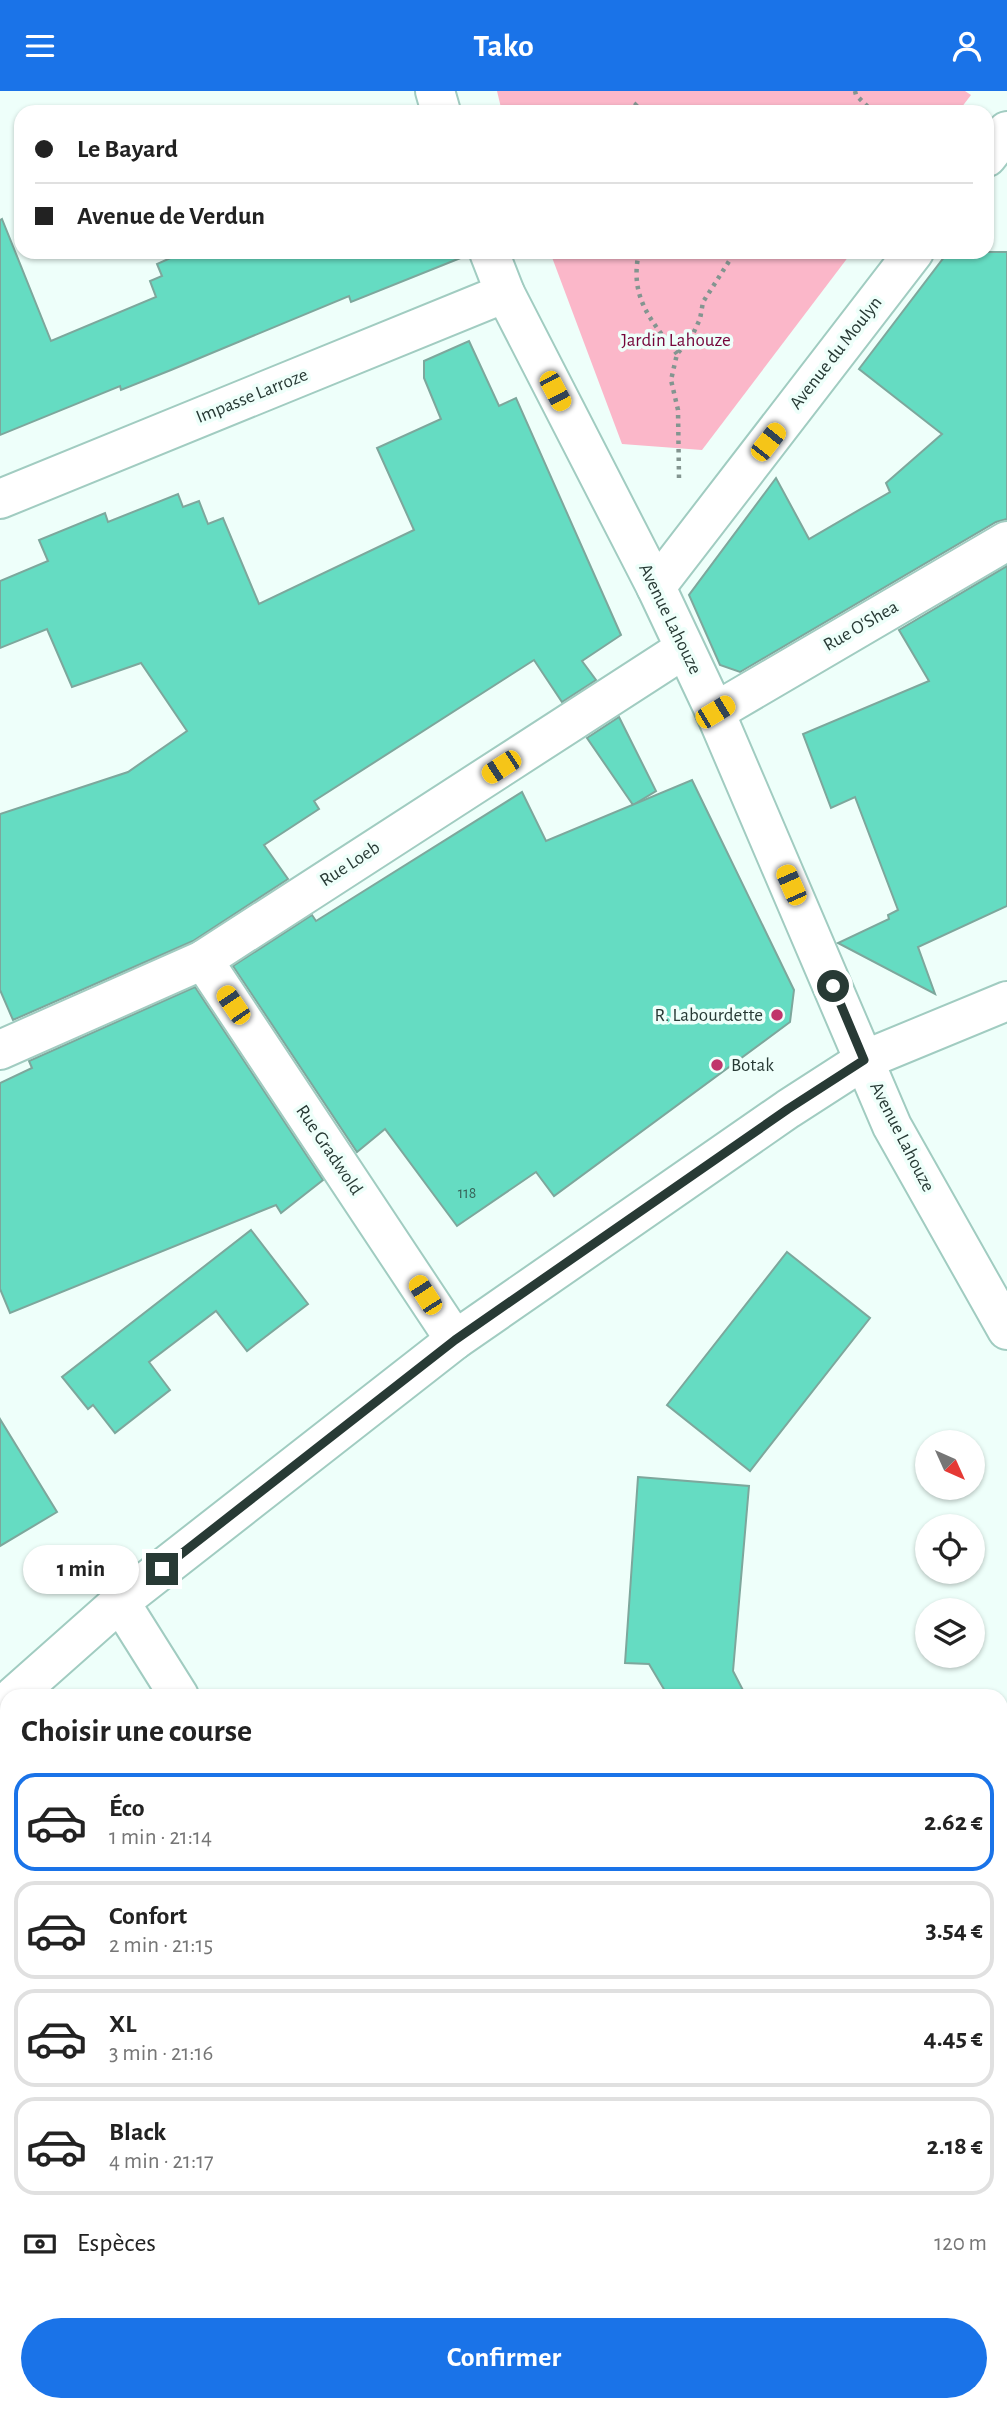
<!DOCTYPE html>
<html lang="fr">
<head>
<meta charset="utf-8">
<style>
  :root { --surface:#fff; --page:#f6f6f6; --text:#222; --muted:#767676; --line:#e0e0e0; --accent:#1a73e8 }
  body { margin:0; font-family:"Alegreya Sans",sans-serif; background:var(--page); color:var(--text); height:100vh; display:flex; flex-direction:column; font-size:26px; white-space:nowrap }
  * { box-sizing:border-box; margin:0 }
  p { font-size:23px; color:var(--muted) }
  .icon { flex:none; width:38px; height:38px; fill:none; stroke:currentColor; stroke-width:2; stroke-linecap:round; stroke-linejoin:round }
  .map { position:relative; flex:1; overflow:hidden }
  .panel { position:absolute; left:0px; top:1598px; width:1008px; height:723px; display:flex; flex-direction:column; background:var(--surface); border-radius:21px 21px 0 0; box-shadow:0 2px 5px #0004 }
  .panel>* { flex:none }
  .guide { position:absolute; left:14px; top:14px; width:980px; height:154px; border-radius:21px; box-shadow:0 2px 5px #0004; display:grid; align-content:center; height:154px; padding:0 21px; background:var(--surface) }
  .needle { width:46px; rotate:135deg }
  .buttons { position:absolute; left:915px; top:1339px; display:grid; gap:14px }
  .buttons a { display:grid; place-items:center; width:70px; height:70px; border-radius:50%; background:var(--surface); box-shadow:0 2px 5px #0004; font-size:35px }
  .end { position:absolute; width:32px; height:32px; margin:-16px; border:9px solid #283a35; background:#fff; box-shadow:0 0 0 4px #fff }
  .from { border-radius:50% }
  .bubble { position:absolute; height:49px; border-radius:24px; background:var(--surface); box-shadow:0 2px 5px #0004; font-size:23px; font-weight:700; line-height:49px; text-align:center }
  .car { position:absolute; width:21px; height:42px; margin:-21px -10px; border-radius:9px; box-shadow:0 0 5px 2px #0007; background:linear-gradient(#f5c518 24%,#345 0 40%,#f5c518 0 76%,#345 0 86%,#f5c518 0) }
  .guide b { display:flex; align-items:center; gap:24px; height:66px; font-size:26px }
  .guide b+b { border-top:2px solid var(--line) }
  .guide i { width:18px; height:18px; background:var(--text) }
  ul { padding:0; list-style:none }
  li { display:flex; align-items:center; gap:21px; height:98px; margin:0 14px 10px; padding:0 7px; border:4px solid var(--line); border-radius:21px }
  li div { flex:1 }
  li b { display:block; font-size:26px }
  li em { font-style:normal; font-weight:700 }
  li.active { border-color:var(--accent) }
  li>.icon { width:63px; height:63px; stroke-width:1.5 }
  h2 { padding:0 21px; font-size:32px; line-height:84px }
  .pay { display:flex; align-items:center; gap:18px; height:77px; padding:0 21px; font-size:26px }
  .pay p { margin-inline-start:auto }
  .cta { display:flex; gap:14px; margin-top:auto; padding:14px 21px }
  .cta a { flex:1; height:80px; border-radius:42px; background:var(--accent); color:#fff; font-size:28px; font-weight:700; line-height:80px; text-align:center }
  header { display:flex; justify-content:space-between; align-items:center; height:91px; padding:0 21px; background:var(--accent); color:#fff; font-size:32px; font-weight:700 }
  .map>svg:first-child { display:block }
  .green { fill:#fbb7c9 }
  .building { fill:#65dcc2; stroke:#7da79c; stroke-width:2 }
  .lines { fill:none; stroke-linecap:round; stroke-linejoin:round }
  .minor-casing { stroke:#a1ccc1; stroke-width:42 }
  .major-casing { stroke:#a1ccc1; stroke-width:42 }
  .path { stroke:#839590; stroke-width:4.5; stroke-dasharray:3.5 5; stroke-linecap:butt }
  .minor { stroke:#fff; stroke-width:38 }
  .major { stroke:#fff; stroke-width:38 }
  .route { stroke:#283a35; stroke-width:9 }
  .poi-dot { fill:#c0356b; stroke:#eefffa; stroke-width:2.5 }
  .labels { text-anchor:middle; dominant-baseline:central; stroke-width:7; stroke-linejoin:round; paint-order:stroke }
  .number-label { font-size:16px; fill:#376258 }
  .park-label { font-size:19px; fill:#76053a; stroke:#eefffa }
  .street-label { font-size:19px; fill:#283a35; stroke:#eefffa }
  .poi-label { font-size:19px; fill:#283a35; stroke:#eefffa; text-anchor:end }
</style>
</head>
<body>
<header><svg class="icon" aria-label="menu" viewBox="0 0 24 24"><path d="M4 6h16M4 12h16M4 18h16"/></svg>Tako<svg class="icon" aria-label="person" viewBox="0 0 24 24"><circle cx="12" cy="8" r="4"/><path d="M4 21q1-7 8-7t8 7"/></svg></header>
<div class="map">
<svg width="1007" height="2320" viewBox="0 0 1007 2320">
  <rect width="100%" height="100%" fill="#eefffa"/>
  <g class="green">
    <path d="M497 0H965L971 4 958 21H502Z"/>
    <path d="M550 161H852L702 359 622 353Z"/>
  </g>
  <g class="building">
    <path d="M2 128 51 250 156 206 150 190 162 185 157 173 184 161H468V164L351 211 349 205 171 279 121 299 120 295 0 344V129Z"/>
    <path d="M948 161H1007V428L996 431 740 581 720 574 689 504 776 387 809 448 890 401 886 392 942 343 859 278Z"/>
    <path d="M469 250 499 315 516 307 621 544 582 570 596 589 562 611 534 569 314 710 319 718 264 754 288 788 193 850 13 929 0 899V723L128 681 187 640 141 572 72 596 47 538 0 557V490L48 470 39 449 105 422 108 431 178 403 183 416 199 410 208 433 223 427 259 513 414 439 377 357 441 328 424 287V270Z"/>
    <path d="M1007 475V815L918 856 935 903 838 852 889 828 888 824 898 819 855 706 831 717 803 643 929 590 899 539Z"/>
    <path d="M619 626 656 700 633 714 587 647Z"/>
    <path d="M692 689 794 899 790 931 554 1105 536 1081 457 1135 385 1038 357 1061 233 875 312 824 316 830 522 701 546 750Z"/>
    <path d="M195 896 323 1089 281 1122 276 1114 10 1222 0 1198V992L32 977 29 970Z"/>
    <path d="M251 1139 308 1213 247 1260 216 1220 149 1271 170 1299 115 1342 93 1314 88 1318 62 1286Z"/>
    <path d="M787 1161 870 1227 750 1380 667 1314Z"/>
    <path d="M0 1328 57 1421 0 1455Z"/>
    <path d="M638 1386 749 1395 733 1580 746 1605H668L649 1573 625 1572Z"/>
  </g>
  <g class="lines">
    <defs>
      <g id="minor">
        <path d="M435 0 441 21"/>
        <path d="M987 66 1007 40"/>
        <path d="M489 161 505 202 656 496 715 621 892 1035 1007 1239"/>
        <path d="M0 408 505 202"/>
        <path d="M656 496 914 161"/>
        <path d="M715 621 1007 450"/>
        <path d="M203 869 455 1249"/>
        <path d="M0 959 203 869 684 558"/>
        <path d="M120 1511 179 1605"/>
        <path d="M0 2134 7 2130"/>
        <path d="M619 2314 623 2320"/>
      </g>
      <path id="major" d="M14 1605 120 1511 455 1249 788 1018 864 969 1007 910"/>
    </defs>
    <use href="#minor" class="minor-casing"/>
    <use href="#major" class="major-casing"/>
    <g class="path">
      <path d="M855 0 856 4 873 21"/>
      <path d="M629 21 639 10"/>
      <path d="M639 161C629 207 651 229 677 263"/>
      <path d="M679 387 678 319 671 289 677 263 692 245 700 228 703 211 735 161"/>
    </g>
    <use href="#minor" class="minor"/>
    <use href="#major" class="major"/>
  </g>
  <g class="lines">
    <path class="route" d="M162 1478 455 1249 788 1018 864 969 833 895"/>
  </g>
  <g class="poi-dot">
    <circle cx="777" cy="924" r="7"/>
    <circle cx="717" cy="974" r="7"/>
  </g>
  <g class="labels">
    <g class="number-label">
      <text x="467" y="1102">118</text>
    </g>
    <g class="park-label">
      <text x="676" y="249">Jardin Lahouze</text>
    </g>
    <g class="street-label">
      <text transform="translate(836 262) rotate(-52)">Avenue du Moulyn</text>
      <text transform="translate(252 305) rotate(-22)">Impasse Larroze</text>
      <text transform="translate(670 528) rotate(64)">Avenue Lahouze</text>
      <text transform="translate(861 535) rotate(-30)">Rue O'Shea</text>
      <text transform="translate(350 773) rotate(-33)">Rue Loeb</text>
      <text transform="translate(902 1046) rotate(63)">Avenue Lahouze</text>
      <text transform="translate(329 1059) rotate(56)">Rue Gradwold</text>
    </g>
    <g class="poi-label">
      <text x="763" y="924">R. Labourdette</text>
      <text x="731" y="974" text-anchor="start">Botak</text>
    </g>
  </g>
</svg>
<div class="buttons">
<a><svg class="needle" viewBox="-14 -14 28 28"><path d="M0-13l5 13h-10z" fill="#e53935"/><path d="M0 13l5-13h-10z" fill="#767676"/></svg></a>
<a><svg class="icon" aria-label="locate" viewBox="0 0 24 24"><circle cx="12" cy="12" r="6"/><path d="M12 2v4M12 18v4M2 12h4M18 12h4"/></svg></a>
<a><svg class="icon" aria-label="layers" viewBox="0 0 24 24"><path d="M12 4l9 5-9 5-9-5zM3 14l9 5 9-5"/></svg></a>
</div>
<i class="end from" style="left:833px;top:895px"></i>
<i class="end" style="left:162px;top:1478px"></i>
<div class="bubble" style="left:23px;top:1454px;width:116px">1 min</div>
<i class="car" style="left:555px;top:300px;rotate:152deg"></i>
<i class="car" style="left:768px;top:351px;rotate:38deg"></i>
<i class="car" style="left:715px;top:621px;rotate:59deg"></i>
<i class="car" style="left:501px;top:676px;rotate:237deg"></i>
<i class="car" style="left:791px;top:794px;rotate:336deg"></i>
<i class="car" style="left:233px;top:914px;rotate:326deg"></i>
<i class="car" style="left:425px;top:1204px;rotate:327deg"></i>
<div class="guide">
<b><i class="from"></i>Le Bayard</b>
<b><i></i>Avenue de Verdun</b>
</div>
<section class="panel">
<h2>Choisir une course</h2>
<ul>
<li class="active"><svg class="icon" aria-label="car" viewBox="0 0 24 24"><path d="M5 17H2v-5l4-1 3-4h7l3 4 3 1v5h-3M9 17h6M6 11h13"/><circle cx="7" cy="17" r="2"/><circle cx="17" cy="17" r="2"/></svg><div><b>Éco</b><p>1 min · 21:14</p></div><em>2.62 €</em></li>
<li><svg class="icon" aria-label="car" viewBox="0 0 24 24"><path d="M5 17H2v-5l4-1 3-4h7l3 4 3 1v5h-3M9 17h6M6 11h13"/><circle cx="7" cy="17" r="2"/><circle cx="17" cy="17" r="2"/></svg><div><b>Confort</b><p>2 min · 21:15</p></div><em>3.54 €</em></li>
<li><svg class="icon" aria-label="car" viewBox="0 0 24 24"><path d="M5 17H2v-5l4-1 3-4h7l3 4 3 1v5h-3M9 17h6M6 11h13"/><circle cx="7" cy="17" r="2"/><circle cx="17" cy="17" r="2"/></svg><div><b>XL</b><p>3 min · 21:16</p></div><em>4.45 €</em></li>
<li><svg class="icon" aria-label="car" viewBox="0 0 24 24"><path d="M5 17H2v-5l4-1 3-4h7l3 4 3 1v5h-3M9 17h6M6 11h13"/><circle cx="7" cy="17" r="2"/><circle cx="17" cy="17" r="2"/></svg><div><b>Black</b><p>4 min · 21:17</p></div><em>2.18 €</em></li>
</ul>
<div class="pay"><svg class="icon" aria-label="cash" viewBox="0 0 24 24"><path d="M3 7h18v10H3z"/><circle cx="12" cy="12" r="2"/></svg>Espèces<p>120 m</p></div>
<div class="cta"><a>Confirmer</a></div>
</section>
</div>
</body>
</html>
